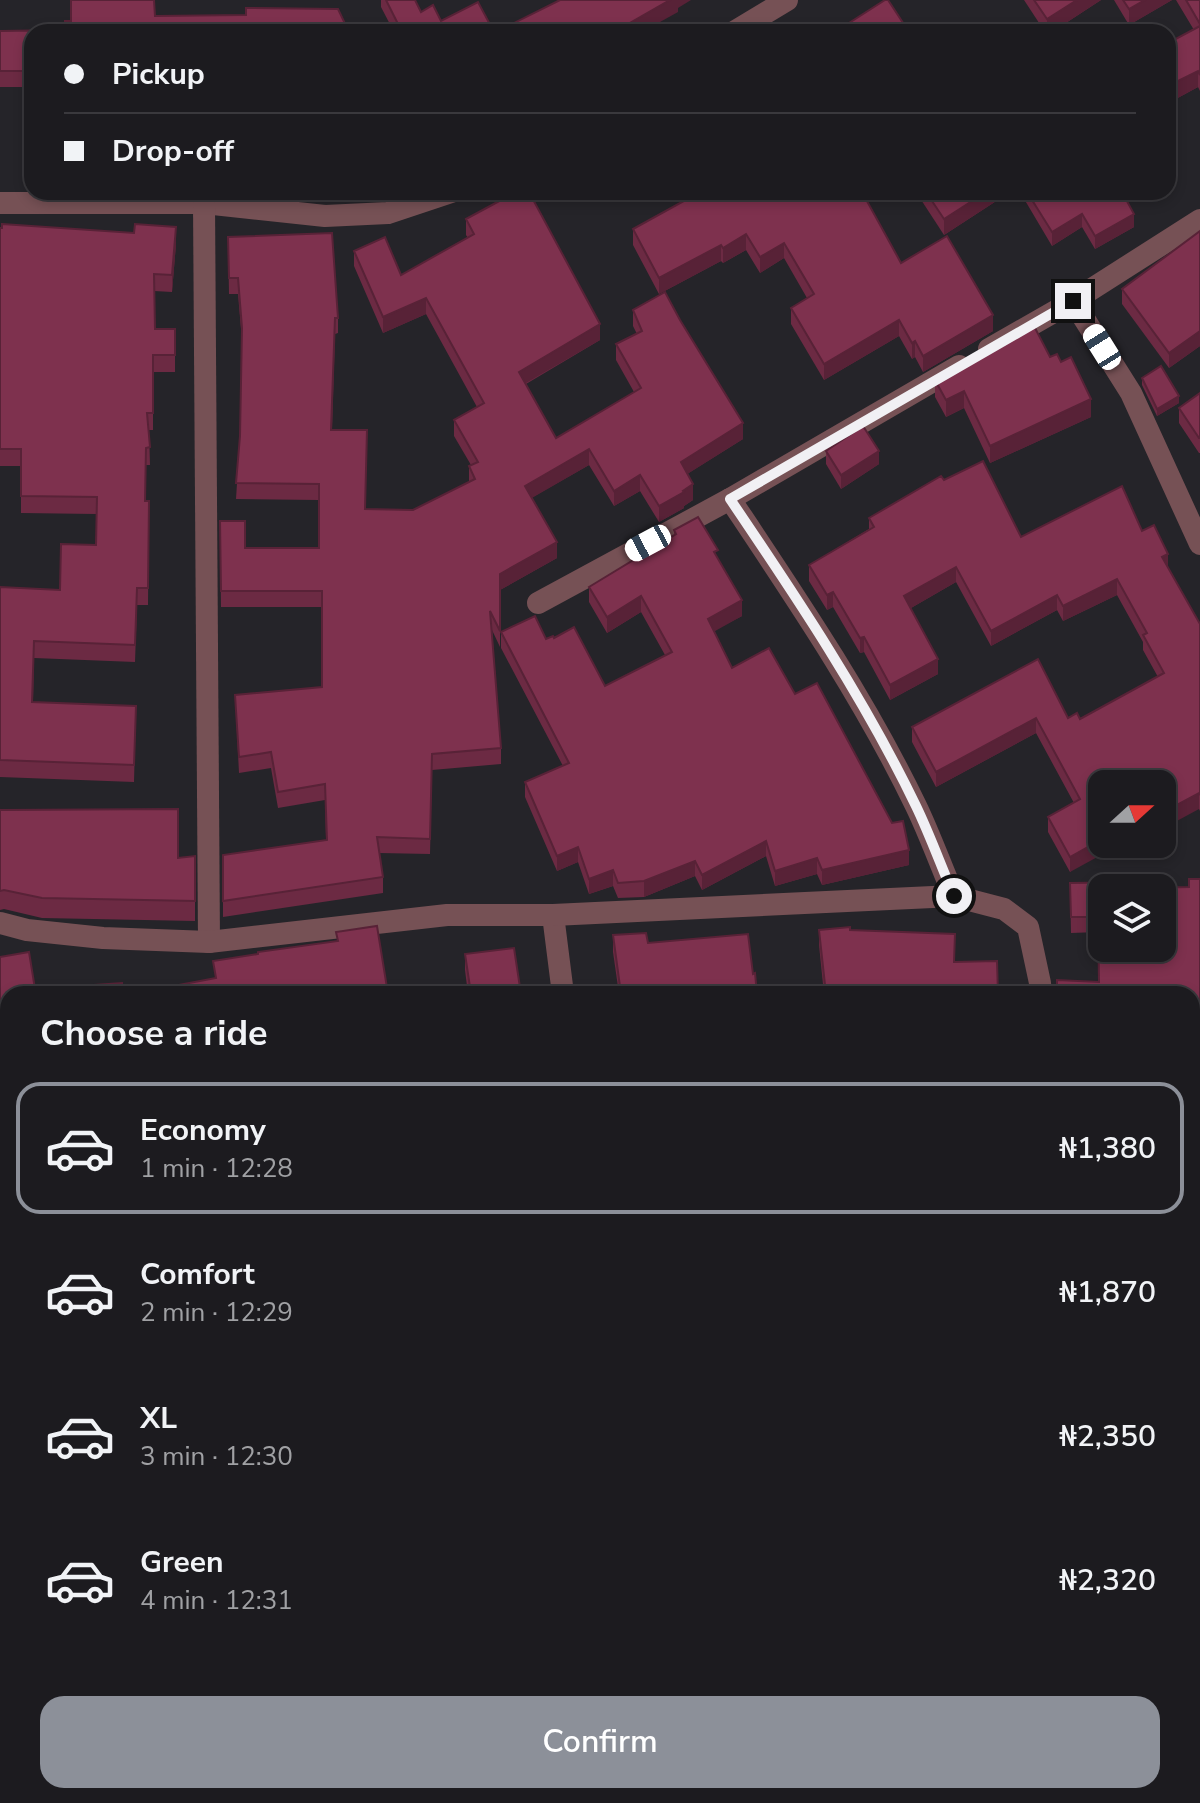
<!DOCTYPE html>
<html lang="en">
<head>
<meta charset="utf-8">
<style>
  :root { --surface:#1c1b1f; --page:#29282c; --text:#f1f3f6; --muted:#a0a1a4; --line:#3a393d; --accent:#8c9099 }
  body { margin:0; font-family:"Nunito Sans",sans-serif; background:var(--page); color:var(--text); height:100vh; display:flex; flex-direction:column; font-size:30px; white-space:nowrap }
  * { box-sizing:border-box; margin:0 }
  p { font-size:26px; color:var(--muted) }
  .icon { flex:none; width:44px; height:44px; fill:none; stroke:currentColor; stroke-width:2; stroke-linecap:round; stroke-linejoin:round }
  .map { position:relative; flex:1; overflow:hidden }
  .panel { position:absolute; left:0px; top:986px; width:1200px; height:818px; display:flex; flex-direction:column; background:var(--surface); border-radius:24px 24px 0 0; box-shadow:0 4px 12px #0003,0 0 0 2px var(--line) }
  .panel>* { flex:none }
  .banner { position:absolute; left:24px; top:24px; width:1152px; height:176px; border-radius:24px; box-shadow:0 4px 12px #0003,0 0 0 2px var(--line); display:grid; align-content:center; height:176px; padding:0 40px; background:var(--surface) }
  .needle { width:52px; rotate:69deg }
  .tools { position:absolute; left:1088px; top:770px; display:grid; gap:16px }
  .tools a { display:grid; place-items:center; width:88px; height:88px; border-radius:16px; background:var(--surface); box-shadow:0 4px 12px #0003,0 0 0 2px var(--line); font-size:40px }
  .end { position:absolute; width:36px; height:36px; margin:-18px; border:10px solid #f1f0f4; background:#111; box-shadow:0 0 0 4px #111 }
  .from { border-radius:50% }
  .car { position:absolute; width:24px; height:48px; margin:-24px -12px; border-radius:10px; box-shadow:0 0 6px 2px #0007; background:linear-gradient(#fff 24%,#345 0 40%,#fff 0 76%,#345 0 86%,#fff 0) }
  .banner b { display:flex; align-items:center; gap:28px; height:76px; font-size:30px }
  .banner b+b { border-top:2px solid var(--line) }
  .banner i { width:20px; height:20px; background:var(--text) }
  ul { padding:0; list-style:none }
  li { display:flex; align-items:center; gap:24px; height:132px; margin:0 16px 12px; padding:0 24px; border:4px solid transparent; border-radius:24px }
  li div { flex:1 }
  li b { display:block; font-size:30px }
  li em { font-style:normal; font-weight:600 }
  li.on { border-color:var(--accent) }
  li>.icon { width:72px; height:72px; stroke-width:1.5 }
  h2 { padding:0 40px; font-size:36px; line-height:96px }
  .action { display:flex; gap:16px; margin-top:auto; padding:16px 40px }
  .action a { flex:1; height:92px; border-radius:24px; background:var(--accent); color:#fff; font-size:32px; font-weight:600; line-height:92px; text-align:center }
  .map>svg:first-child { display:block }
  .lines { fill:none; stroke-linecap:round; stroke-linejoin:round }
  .minor { stroke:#765155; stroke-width:22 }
  .wall { fill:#6c2a43 }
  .shaded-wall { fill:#582237 }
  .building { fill:#7e314e; stroke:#582237; stroke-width:2; fill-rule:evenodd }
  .route { stroke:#f1f0f4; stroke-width:10 }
</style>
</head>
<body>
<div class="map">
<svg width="1200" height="1803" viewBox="0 0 1200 1803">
  <rect width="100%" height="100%" fill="#252429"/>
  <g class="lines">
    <g class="minor">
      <path d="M734 32 787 0"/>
      <path d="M0 203H204L325 216 388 213 451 192"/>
      <path d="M204 203 209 942"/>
      <path d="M1073 301 1131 393 1200 544"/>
      <path d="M989 349 1073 301 1200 220"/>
      <path d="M730 499C796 598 864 698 916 806 930 835 941 866 954 896"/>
      <path d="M538 603 730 499 959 366"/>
      <path d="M553 915 563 994"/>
      <path d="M0 923 27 930 103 938 209 942 447 915H553L954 896 1004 909 1028 927 1040 983 1041 994"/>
      <path d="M0 1358 8 1357"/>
      <path d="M0 1790 8 1788"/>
      <path d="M654 1796V1803"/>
      <path d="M1098 1796V1803"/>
    </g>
  </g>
  <g class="wall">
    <path d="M381 0H415L421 12 441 21 494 32H394L381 7Z"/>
    <path d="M1024 0H1101L1052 32H1045Z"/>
    <path d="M1114 0H1172L1129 25Z"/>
    <path d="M1176 0H1200V91L1198 87 1174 100 1168 88V43L1194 30Z"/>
    <path d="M155 16 349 32H32V87H0V31L65 30Z"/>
    <path d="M700 192 901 263 993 331 923 372 915 357 912 359 899 336 824 380 791 324V308L807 298 784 258 760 273 746 250 723 263 721 261 659 294 633 245V229Z"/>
    <path d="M916 192H1007V194L944 235Z"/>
    <path d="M1020 192H1075L1079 198 1134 227 1095 249 1082 227 1052 246Z"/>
    <path d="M466 219 600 340 526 384 556 438 634 392 616 360V344L637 334 633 326V310L743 439 687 474 693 500 684 506V508L659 522 640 491 614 506 589 465 531 498 557 558 500 590V647L492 630 501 748V764L432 770 430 854 379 853 383 877V893L223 917V855L326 840 325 800 278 808 271 768 239 773 235 695 322 687V607H221L220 521 245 548H319V500L236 499 240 436 242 341 238 294H229L228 237 338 318V333L335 334 332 430 365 509 413 510 469 482V466L471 465 454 436V420L477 407 426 314 383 333 354 266V251L401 275 468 238 466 235Z"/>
    <path d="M0 228 176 244 172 292 154 291 155 329H175V372H153V430H149L150 465H146L145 501H149L148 605H137L135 662 34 658 33 702 136 706 134 782 0 777V587L60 590 96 545V514L21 513V466H0Z"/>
    <path d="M1200 231V346L1169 368 1122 304V289Z"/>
    <path d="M1050 357 1091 417 990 463 964 408 946 417 935 397V380Z"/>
    <path d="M1142 378 1179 403 1157 416 1142 385Z"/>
    <path d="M1200 393V453H1199L1179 423V408Z"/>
    <path d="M826 451 879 464 841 489 826 464Z"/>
    <path d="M944 480 1021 537 1142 531 1168 567 1200 624V811L1199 809 1162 784 1070 872 1048 832V817L1074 803 1036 733 936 787 912 742V727L1038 659 1068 718 1080 719 1158 677 1143 650V642L1117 595 1063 621 1057 610 991 646 956 582 911 608 938 674 890 700 864 652 860 653 833 607 827 610 809 581V565L869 529V518Z"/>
    <path d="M674 530 718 559 742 616 713 631 732 668 795 694 909 865 822 885 817 874 775 886 766 856 702 890 695 876 644 897 618 898 613 886 589 894 578 862 557 871 525 797V782L563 766 501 648V632L546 639 605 686 665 655 641 612 607 633 589 602V587L674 535Z"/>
    <path d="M0 810 178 858 195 856V921L42 918 4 909 0 910Z"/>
    <path d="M1200 879V1081H1192V994L1098 982V932L1071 933 1070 883 1140 888 1189 887Z"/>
    <path d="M819 930H850L955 962 998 994H824L819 945Z"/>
    <path d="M613 935 648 943 753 974 757 994H619L613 952Z"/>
    <path d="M465 954 521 994H468L465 970Z"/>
    <path d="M0 957 35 989 8 994V1115L0 1117Z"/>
    <path d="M8 1148V1258L0 1210V1150Z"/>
    <path d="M1192 1157 1200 1158V1220H1192Z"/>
    <path d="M8 1373V1413L0 1414V1374Z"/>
    <path d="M1140 1796H1192L1200 1803H1142Z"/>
  </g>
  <g class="shaded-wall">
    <path d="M670 0H691L678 8V12L642 32H623V27Z"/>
    <path d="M1077 0H1101L1052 32H1047V19Z"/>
    <path d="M1145 0H1172L1129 25V9Z"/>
    <path d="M1198 71V87L1174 100V83Z"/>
    <path d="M986 192H1007V194L944 235V219Z"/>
    <path d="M1082 214V227L1052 246V232Z"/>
    <path d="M1134 214V227L1095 249V236Z"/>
    <path d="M176 227V244L172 292V275Z"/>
    <path d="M746 234V250L723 263V248Z"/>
    <path d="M784 243V258L760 273V257Z"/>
    <path d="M721 245V261L659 294V278Z"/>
    <path d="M426 298V314L383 333V317Z"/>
    <path d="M993 315V331L923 372V356Z"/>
    <path d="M899 320V336L824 380V364Z"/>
    <path d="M600 324V340L519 387V372Z"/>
    <path d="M1200 331V346L1169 368V353Z"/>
    <path d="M915 341V357L912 359V343Z"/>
    <path d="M964 391V408L946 417V400Z"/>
    <path d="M1179 396V403L1157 416V409Z"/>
    <path d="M1091 399V417L990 463V446Z"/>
    <path d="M743 423V439L681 478V462Z"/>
    <path d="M589 449V465L525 502V486Z"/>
    <path d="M879 451V464L841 489V475Z"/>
    <path d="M640 475V491L614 506V491Z"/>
    <path d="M693 484V500L684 506V508L659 522V506Z"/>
    <path d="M557 542V558L500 590V574Z"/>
    <path d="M1168 554V570L1162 557Z"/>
    <path d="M956 567V582L904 612V596Z"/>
    <path d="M1117 579V595L1063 621V606Z"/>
    <path d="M833 592V607L827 610V595Z"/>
    <path d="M1057 595V610L991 646V631Z"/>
    <path d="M641 596V612L607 633V617Z"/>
    <path d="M742 600V616L708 635V619Z"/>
    <path d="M864 637V652L860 653V638Z"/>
    <path d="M938 659V674L890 700V685Z"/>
    <path d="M1036 718V733L936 787V772Z"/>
    <path d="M1199 793V809L1162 829V813Z"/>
    <path d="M1102 839V844H1121L1070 872V857Z"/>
    <path d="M766 841V856L702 890V875Z"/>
    <path d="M578 847V862L557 871V856Z"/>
    <path d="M909 850V865L822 885V870Z"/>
    <path d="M817 858V874L775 886V871Z"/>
    <path d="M695 861V876L644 897V881Z"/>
    <path d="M613 870V886L589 894V879Z"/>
    <path d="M1200 1457V1472L1192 1474V1459Z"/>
    <path d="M8 1606V1621L0 1623V1608Z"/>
  </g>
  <g class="building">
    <path d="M71 0H154L155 16 246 15V8L338 9 349 32H32V71H0V31L65 30V21H71Z"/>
    <path d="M386 0H415L421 12 433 5 441 21 478 2 494 32H402Z"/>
    <path d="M560 0H670L623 27 625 32H496Z"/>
    <path d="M885 0H888L909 32H835Z"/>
    <path d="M1034 0H1077L1047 19Z"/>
    <path d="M1123 0H1145L1129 9Z"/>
    <path d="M1186 0H1200V24Z"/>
    <path d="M1200 26V75L1198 71 1174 83 1168 72V43Z"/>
    <path d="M516 192H529L600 324 519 372 556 438 641 388 616 344 642 331 633 310 665 292 680 320 743 423 681 462 693 484 683 491 684 492 659 506 640 475 614 491 589 449 525 486 557 542 500 574V631L490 611 501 748 432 754 430 839 377 837 383 877 223 901V855L327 840 325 784 278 792 271 752 239 757 235 695 322 687V591H221L220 521H245V548H319V484L236 483 240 436 242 328 238 278H229L228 237 332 233 338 318H335L331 430H367L365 509 413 510 475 479 469 466 478 462 454 420 484 403 426 298 383 317 354 251 385 237 401 275 474 234 466 219Z"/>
    <path d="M700 192H862L901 263 947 236 993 315 923 356 915 341 912 343 899 320 824 364 791 308 814 294 784 243 760 257 746 234 723 248 721 245 659 278 633 229Z"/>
    <path d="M926 192H986L944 219Z"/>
    <path d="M1027 192H1075L1079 198 1089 192H1122L1134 214 1095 236 1082 214 1052 232Z"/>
    <path d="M2 224 134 233 135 224 176 227 172 275 154 274 155 329H175V355H153V413H147L150 447 146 448 145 501H149L148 588H137L135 645 34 641 32 702 136 706 134 765 0 760V587L60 590 61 544 96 545 97 497 21 496V449H0V228H2Z"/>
    <path d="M1200 231V331L1169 353 1122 289Z"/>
    <path d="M1034 326 1050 357 1057 354 1061 362 1071 357 1091 399 990 446 964 391 946 400 935 380 1007 338Z"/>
    <path d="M1161 366 1179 396 1157 409 1142 378Z"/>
    <path d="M1200 393V438H1199L1179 408Z"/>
    <path d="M863 426 879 451 841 475 826 451Z"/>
    <path d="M983 461 1021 537 1122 486 1142 531 1154 525 1168 554 1162 557 1200 624V795L1199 793 1162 813V784H1102V839L1070 857 1048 817 1080 799 1036 718 936 772 912 727 1038 659 1068 718 1077 713 1080 719 1164 673 1143 635 1147 633 1117 579 1063 606 1057 595 991 631 956 567 904 596 938 659 890 685 864 637 860 638 833 592 827 595 809 565 874 527 869 518 941 476 944 480Z"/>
    <path d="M698 517 718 550 714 552 742 600 708 619 732 668 769 648 795 694 817 683 892 823 903 821 909 850 822 870 817 858 775 871 766 841 702 875 695 861 644 881 618 883 613 870 589 879 578 847 557 856 525 782 569 763 501 632 535 616 546 639 553 636 554 638 574 627 605 686 672 652 641 596 607 617 589 587 676 534 674 530Z"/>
    <path d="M178 809V858L195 856V901L42 898 4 890 0 891V810Z"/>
    <path d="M1189 879H1200V1065L1192 1066V994H1057V980L1099 982 1098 917H1071L1070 883 1140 882V888L1189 887ZM1102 888H1162V948H1102Z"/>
    <path d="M377 926 388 994H131L216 978 213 961 258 954V952L338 941 336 932Z"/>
    <path d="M850 927V930L955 934 954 962 997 961 998 994H826L819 930Z"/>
    <path d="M646 933 648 943 748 934 753 974 755 973 757 994H621L613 935Z"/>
    <path d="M514 948 521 994H471L465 954Z"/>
    <path d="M29 952 35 989 122 983 123 994H8V1099L0 1100V957Z"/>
    <path d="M8 1148V1241L0 1194V1150Z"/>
    <path d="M1192 1157 1200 1158V1205H1192Z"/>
    <path d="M1200 1285V1457L1192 1459V1288Z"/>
    <path d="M8 1373V1400L0 1401V1374Z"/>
    <path d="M8 1512V1606L0 1608V1514Z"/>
    <path d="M1200 1527V1558L1198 1559 1200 1566V1803H1146L1144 1796H1192V1530Z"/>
    <path d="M99 1796H158L159 1803H100Z"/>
    <path d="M261 1796H297L299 1803H220Z"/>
    <path d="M351 1796H592L593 1803H330L352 1799Z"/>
    <rect x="673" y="1796" width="28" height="7"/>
    <path d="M780 1796H818L821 1803H757Z"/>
  </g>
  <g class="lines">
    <path class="route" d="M954 896C941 866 930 835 916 806 864 698 797 598 730 499L1073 301"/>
  </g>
</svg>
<div class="tools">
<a><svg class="needle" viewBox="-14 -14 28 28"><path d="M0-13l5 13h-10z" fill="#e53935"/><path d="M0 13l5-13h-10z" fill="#a0a1a4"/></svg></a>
<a><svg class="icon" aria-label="layers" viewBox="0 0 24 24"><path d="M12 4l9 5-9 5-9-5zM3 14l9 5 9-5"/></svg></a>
</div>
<i class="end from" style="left:954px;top:896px"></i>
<i class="end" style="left:1073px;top:301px"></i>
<i class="car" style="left:1102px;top:347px;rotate:328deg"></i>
<i class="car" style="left:648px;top:543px;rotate:242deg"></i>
<div class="banner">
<b><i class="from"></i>Pickup</b>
<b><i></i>Drop-off</b>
</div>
<section class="panel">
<h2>Choose a ride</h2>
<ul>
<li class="on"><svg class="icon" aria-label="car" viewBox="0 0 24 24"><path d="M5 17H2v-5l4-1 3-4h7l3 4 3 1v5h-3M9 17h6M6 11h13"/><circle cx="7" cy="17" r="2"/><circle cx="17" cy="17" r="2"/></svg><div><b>Economy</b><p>1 min · 12:28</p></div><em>₦1,380</em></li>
<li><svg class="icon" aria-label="car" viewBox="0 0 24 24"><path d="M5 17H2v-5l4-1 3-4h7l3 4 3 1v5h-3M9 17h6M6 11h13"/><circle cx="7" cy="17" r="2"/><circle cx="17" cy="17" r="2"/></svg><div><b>Comfort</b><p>2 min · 12:29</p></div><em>₦1,870</em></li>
<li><svg class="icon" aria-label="car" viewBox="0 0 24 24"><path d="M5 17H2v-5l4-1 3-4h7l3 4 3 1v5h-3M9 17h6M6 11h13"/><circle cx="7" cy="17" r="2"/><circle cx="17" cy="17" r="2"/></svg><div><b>XL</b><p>3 min · 12:30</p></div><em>₦2,350</em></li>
<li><svg class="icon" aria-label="car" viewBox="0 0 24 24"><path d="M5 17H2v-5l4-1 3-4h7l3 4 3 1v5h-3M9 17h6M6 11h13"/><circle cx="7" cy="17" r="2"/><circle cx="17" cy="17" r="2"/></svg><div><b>Green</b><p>4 min · 12:31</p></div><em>₦2,320</em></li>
</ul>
<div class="action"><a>Confirm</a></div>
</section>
</div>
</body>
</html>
